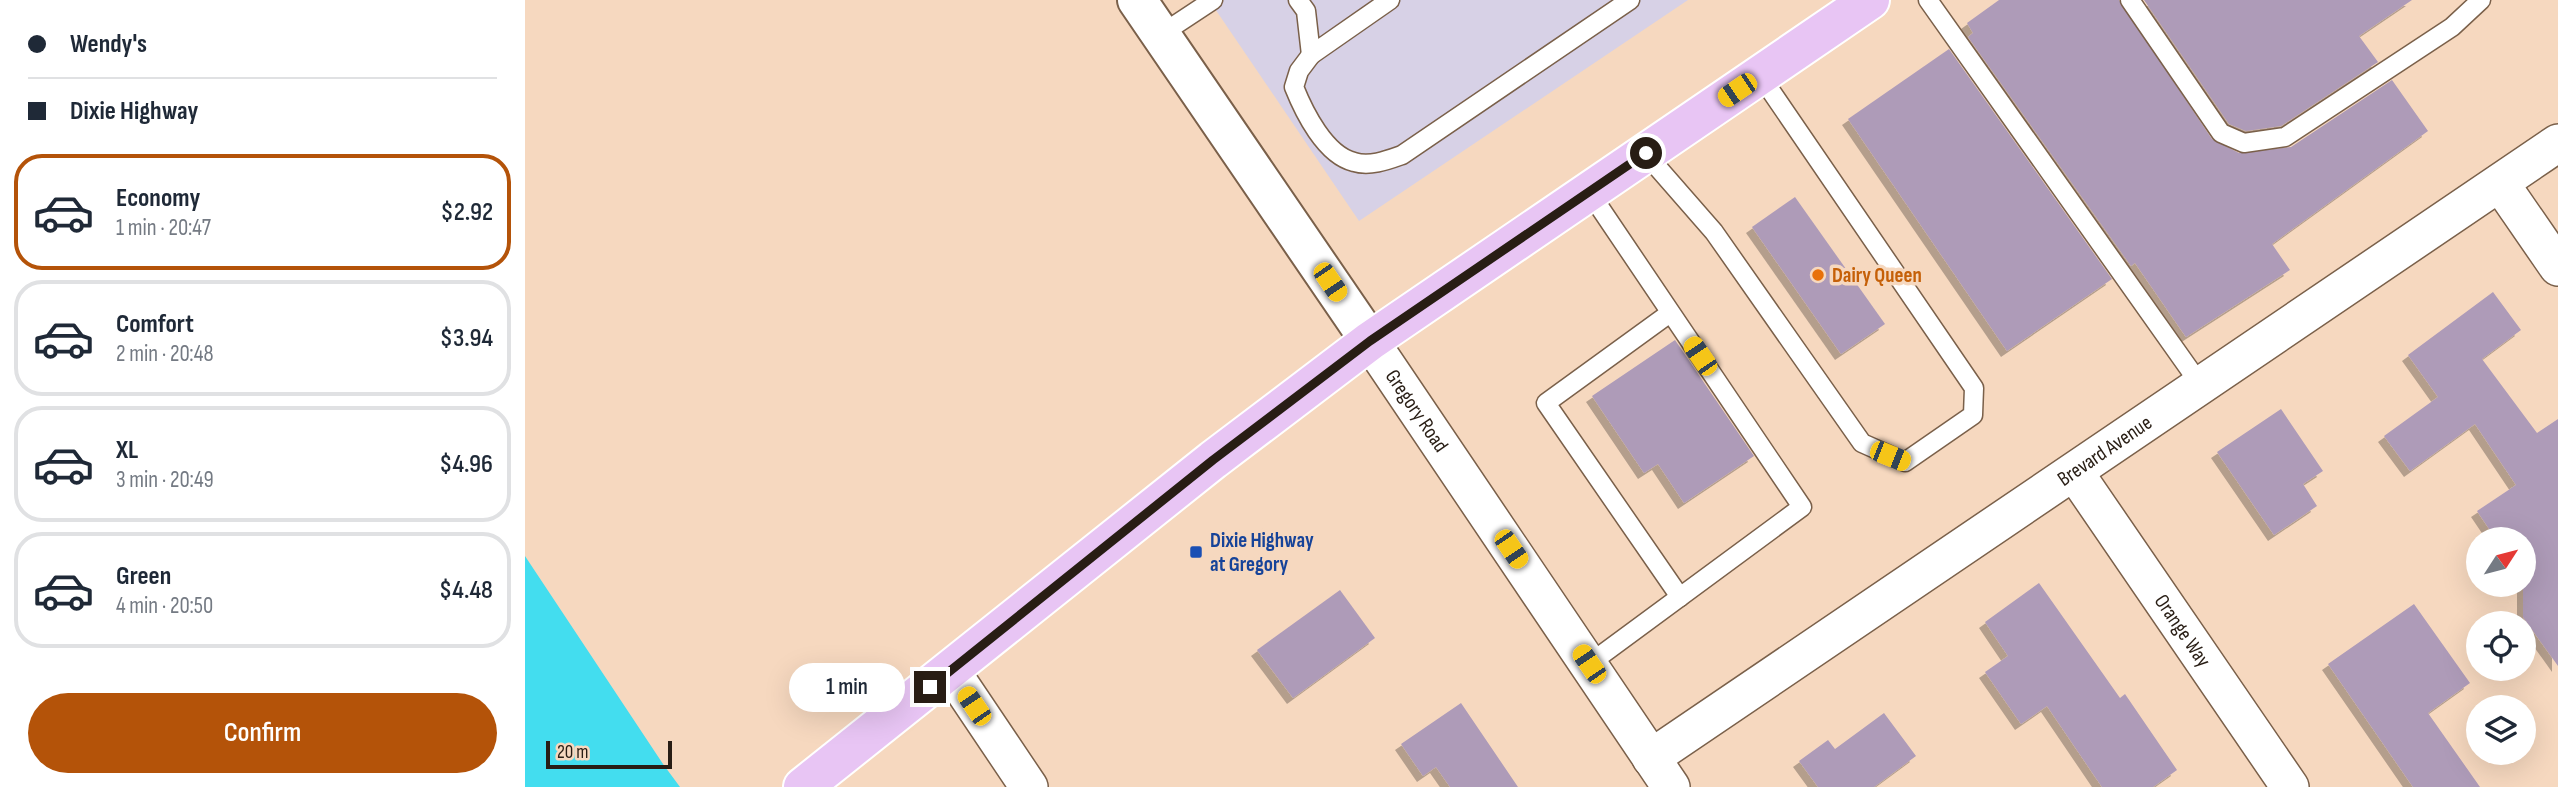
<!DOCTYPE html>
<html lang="en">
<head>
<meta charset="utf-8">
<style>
  :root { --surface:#fff; --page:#f6f6f7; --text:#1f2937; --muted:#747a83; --line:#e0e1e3; --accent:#b45309 }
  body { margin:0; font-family:"Sofia Sans Condensed",sans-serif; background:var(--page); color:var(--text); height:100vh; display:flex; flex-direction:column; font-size:26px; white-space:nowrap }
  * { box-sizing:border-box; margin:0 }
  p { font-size:23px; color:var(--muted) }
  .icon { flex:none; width:38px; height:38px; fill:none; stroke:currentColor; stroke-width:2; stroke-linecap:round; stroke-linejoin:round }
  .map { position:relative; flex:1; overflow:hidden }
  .details { display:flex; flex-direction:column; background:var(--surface); width:525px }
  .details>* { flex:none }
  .hud { display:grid; align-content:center; height:154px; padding:0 28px; background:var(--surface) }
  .needle { width:46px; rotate:54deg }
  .tools { position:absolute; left:1941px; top:527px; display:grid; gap:14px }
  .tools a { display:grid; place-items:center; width:70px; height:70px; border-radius:50%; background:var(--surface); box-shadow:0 7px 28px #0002; font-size:35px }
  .scale { position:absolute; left:21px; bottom:18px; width:126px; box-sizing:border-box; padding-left:7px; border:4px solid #281d14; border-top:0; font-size:19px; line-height:24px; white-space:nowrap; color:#281d14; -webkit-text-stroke:5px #f6d8bf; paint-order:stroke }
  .end { position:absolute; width:32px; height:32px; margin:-16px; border:9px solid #281d14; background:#fff; box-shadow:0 0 0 4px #fff }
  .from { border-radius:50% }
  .bubble { position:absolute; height:49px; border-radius:24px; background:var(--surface); box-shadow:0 7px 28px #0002; font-size:23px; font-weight:600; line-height:49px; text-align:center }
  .car { position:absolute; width:21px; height:42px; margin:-21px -10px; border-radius:9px; box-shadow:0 0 5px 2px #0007; background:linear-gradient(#f5c518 24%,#345 0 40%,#f5c518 0 76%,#345 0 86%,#f5c518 0) }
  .hud b { display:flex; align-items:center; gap:24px; height:66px; font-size:26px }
  .hud b+b { border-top:2px solid var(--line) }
  .hud i { width:18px; height:18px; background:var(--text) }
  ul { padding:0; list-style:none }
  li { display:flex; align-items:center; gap:21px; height:116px; margin:0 14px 10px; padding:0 14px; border:4px solid var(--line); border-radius:28px }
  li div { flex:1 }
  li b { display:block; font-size:26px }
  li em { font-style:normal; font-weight:600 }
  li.current { border-color:var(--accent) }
  li>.icon { width:63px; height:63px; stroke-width:1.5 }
  .primary-button { display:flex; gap:14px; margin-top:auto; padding:14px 28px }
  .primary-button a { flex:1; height:80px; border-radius:42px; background:var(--accent); color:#fff; font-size:28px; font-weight:600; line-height:80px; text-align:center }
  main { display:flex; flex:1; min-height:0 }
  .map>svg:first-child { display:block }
  .commercial { fill:#d7d1e6 }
  .water { fill:#43ddef }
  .building { fill:#ae9bb8; filter:url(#shadow) }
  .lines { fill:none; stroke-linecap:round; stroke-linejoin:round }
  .service-casing { stroke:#7a604a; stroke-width:21 }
  .minor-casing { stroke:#7a604a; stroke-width:40 }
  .tertiary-casing { stroke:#7a604a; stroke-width:42 }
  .primary-casing { stroke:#fff; stroke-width:42 }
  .service { stroke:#fff; stroke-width:18 }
  .minor { stroke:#fff; stroke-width:37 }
  .tertiary { stroke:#fff; stroke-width:38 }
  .primary { stroke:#e8c5f4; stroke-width:38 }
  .route { stroke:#281d14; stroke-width:9 }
  .food-dot { fill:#e8710a; stroke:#f6d8bf; stroke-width:2.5 }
  .transit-dot { fill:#1a4fb4; stroke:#f6d8bf; stroke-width:2.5 }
  .labels { text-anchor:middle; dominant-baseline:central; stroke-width:7; stroke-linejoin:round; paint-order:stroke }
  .food-label { font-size:21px; font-weight:bold; fill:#c56008; stroke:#f6d8bf; text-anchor:start }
  .street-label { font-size:21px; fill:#281d14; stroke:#f6d8bf }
  .transit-label { font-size:21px; font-weight:bold; fill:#164399; stroke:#f6d8bf; text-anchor:start }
</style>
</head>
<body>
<main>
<section class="details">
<div class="hud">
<b><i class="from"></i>Wendy's</b>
<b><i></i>Dixie Highway</b>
</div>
<ul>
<li class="current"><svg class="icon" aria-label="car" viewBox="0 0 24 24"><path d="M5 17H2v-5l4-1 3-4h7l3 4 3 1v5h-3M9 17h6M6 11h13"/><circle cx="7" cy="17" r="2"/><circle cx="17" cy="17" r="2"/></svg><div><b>Economy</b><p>1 min · 20:47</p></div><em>$2.92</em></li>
<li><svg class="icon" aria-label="car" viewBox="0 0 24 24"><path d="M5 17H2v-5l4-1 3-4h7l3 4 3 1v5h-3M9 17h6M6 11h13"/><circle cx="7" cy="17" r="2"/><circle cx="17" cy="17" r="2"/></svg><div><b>Comfort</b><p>2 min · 20:48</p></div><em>$3.94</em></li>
<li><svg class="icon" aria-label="car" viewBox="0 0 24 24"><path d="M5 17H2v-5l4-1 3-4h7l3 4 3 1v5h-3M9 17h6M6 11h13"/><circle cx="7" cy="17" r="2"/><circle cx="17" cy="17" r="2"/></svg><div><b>XL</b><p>3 min · 20:49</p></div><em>$4.96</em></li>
<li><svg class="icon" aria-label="car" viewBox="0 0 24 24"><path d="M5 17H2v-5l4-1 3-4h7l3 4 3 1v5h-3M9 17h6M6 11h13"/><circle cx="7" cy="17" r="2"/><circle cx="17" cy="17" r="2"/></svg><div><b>Green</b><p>4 min · 20:50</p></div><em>$4.48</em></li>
</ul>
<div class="primary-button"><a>Confirm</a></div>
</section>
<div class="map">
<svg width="2033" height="787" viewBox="0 0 2033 787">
  <defs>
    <filter id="shadow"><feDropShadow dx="-6" dy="6" stdDeviation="0" flood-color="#0004"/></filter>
  </defs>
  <rect width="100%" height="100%" fill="#f6d8bf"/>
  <path class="commercial" d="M684 0H1163L834 221Z"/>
  <path class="water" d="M0 556 138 764 155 787H0Z"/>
  <g class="building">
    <path d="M1474 0H1594L1687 139 1714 153 1766 147 1867 80 1903 131 1747 244 1765 270 1661 337 1610 263 1606 266 1443 37 1448 33 1442 23Z"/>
    <path d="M1619 0H1887L1834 36 1853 62 1756 126 1721 131 1704 124Z"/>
    <path d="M1424 49 1587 279 1482 351 1323 119Z"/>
    <path d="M1270 197 1360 324 1316 354 1227 227Z"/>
    <path d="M1968 292 1996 330 1957 359 2012 433 2033 419V666L1998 617V539H1971L1952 511 1991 485 1950 424 1885 471 1859 436 1913 397 1883 355Z"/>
    <path d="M1150 340 1229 456 1159 503 1133 464 1119 473 1067 396Z"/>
    <path d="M1756 409 1798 471 1778 484 1792 506 1749 535 1692 452Z"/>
    <path d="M1514 583 1595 698 1600 694 1652 770 1628 787H1577L1522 706 1496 724 1460 672 1483 656 1460 622Z"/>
    <path d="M815 590 850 638 768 698 732 650Z"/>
    <path d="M1889 604 1945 683 1903 713 1955 787H1888L1803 664Z"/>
    <path d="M936 703 993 787H925L911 767 898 776 876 744Z"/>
    <path d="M1359 713 1391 756 1349 787H1293L1274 761 1303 740 1310 749Z"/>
  </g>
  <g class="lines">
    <defs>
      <g id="service">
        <path d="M773 0 781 11 786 55 865 0"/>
        <path d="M1403 0 1677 387"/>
        <path d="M1605 0 1696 133 1719 143 1760 137 1927 27 1956 0"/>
        <path d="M635 35 688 0"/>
        <path d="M786 55 774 71 769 87C779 112 800 155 829 162 845 167 863 160 877 155L1105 0"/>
        <path d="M1120 153 1189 232 1337 443 1380 462 1448 415 1449 388 1235 75"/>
        <path d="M1145 313 1021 403 1155 597"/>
        <path d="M1064 664 1277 507 1065 193"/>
      </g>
      <g id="minor">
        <path d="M1975 183 2033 267"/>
        <path id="s1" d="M845 341 1146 787"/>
        <path id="s2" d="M1550 473 1765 787"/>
        <path d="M426 671 504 787"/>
        <path id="s3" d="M1126 758 2033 143"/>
      </g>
      <path id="tertiary" d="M612 0 845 341"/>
      <path id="primary" d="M278 787 688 460 845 341 1345 0"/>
    </defs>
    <use href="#service" class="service-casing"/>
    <use href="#minor" class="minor-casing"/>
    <use href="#tertiary" class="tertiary-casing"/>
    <use href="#primary" class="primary-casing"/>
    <use href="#service" class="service"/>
    <use href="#minor" class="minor"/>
    <use href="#tertiary" class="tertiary"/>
    <use href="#primary" class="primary"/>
  </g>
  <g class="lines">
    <path class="route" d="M405 687 688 460 845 341 1121 153"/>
  </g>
  <circle class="food-dot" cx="1293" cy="275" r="7"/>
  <rect class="transit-dot" x="664" y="545" width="14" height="14" rx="3.5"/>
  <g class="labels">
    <g class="food-label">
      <text x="1307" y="275">Dairy Queen</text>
    </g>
    <g class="street-label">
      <text stroke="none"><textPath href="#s1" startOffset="84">Gregory Road</textPath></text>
      <text stroke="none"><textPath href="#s3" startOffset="548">Brevard Avenue</textPath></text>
      <text stroke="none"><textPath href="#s2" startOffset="191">Orange Way</textPath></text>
    </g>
    <g class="transit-label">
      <text x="685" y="540">Dixie Highway<tspan x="685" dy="24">at Gregory</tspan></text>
    </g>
  </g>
</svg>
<div class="tools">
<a><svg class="needle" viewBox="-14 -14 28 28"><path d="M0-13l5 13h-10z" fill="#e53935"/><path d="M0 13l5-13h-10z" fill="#747a83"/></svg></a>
<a><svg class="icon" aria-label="locate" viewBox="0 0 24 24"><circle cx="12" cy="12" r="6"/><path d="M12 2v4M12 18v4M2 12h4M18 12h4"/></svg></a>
<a><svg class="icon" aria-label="layers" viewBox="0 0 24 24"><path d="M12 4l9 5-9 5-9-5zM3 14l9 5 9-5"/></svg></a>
</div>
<div class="scale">20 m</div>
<i class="end from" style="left:1121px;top:153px"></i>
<i class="end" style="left:405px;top:687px"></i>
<div class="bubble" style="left:264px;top:663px;width:116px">1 min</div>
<i class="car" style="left:1212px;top:90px;rotate:236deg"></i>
<i class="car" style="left:805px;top:282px;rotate:146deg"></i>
<i class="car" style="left:1175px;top:356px;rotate:326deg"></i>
<i class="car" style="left:1365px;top:456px;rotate:112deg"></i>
<i class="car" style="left:986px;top:549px;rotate:146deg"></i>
<i class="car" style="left:1064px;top:664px;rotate:326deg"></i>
<i class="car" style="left:449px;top:706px;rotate:326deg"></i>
</div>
</main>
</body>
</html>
